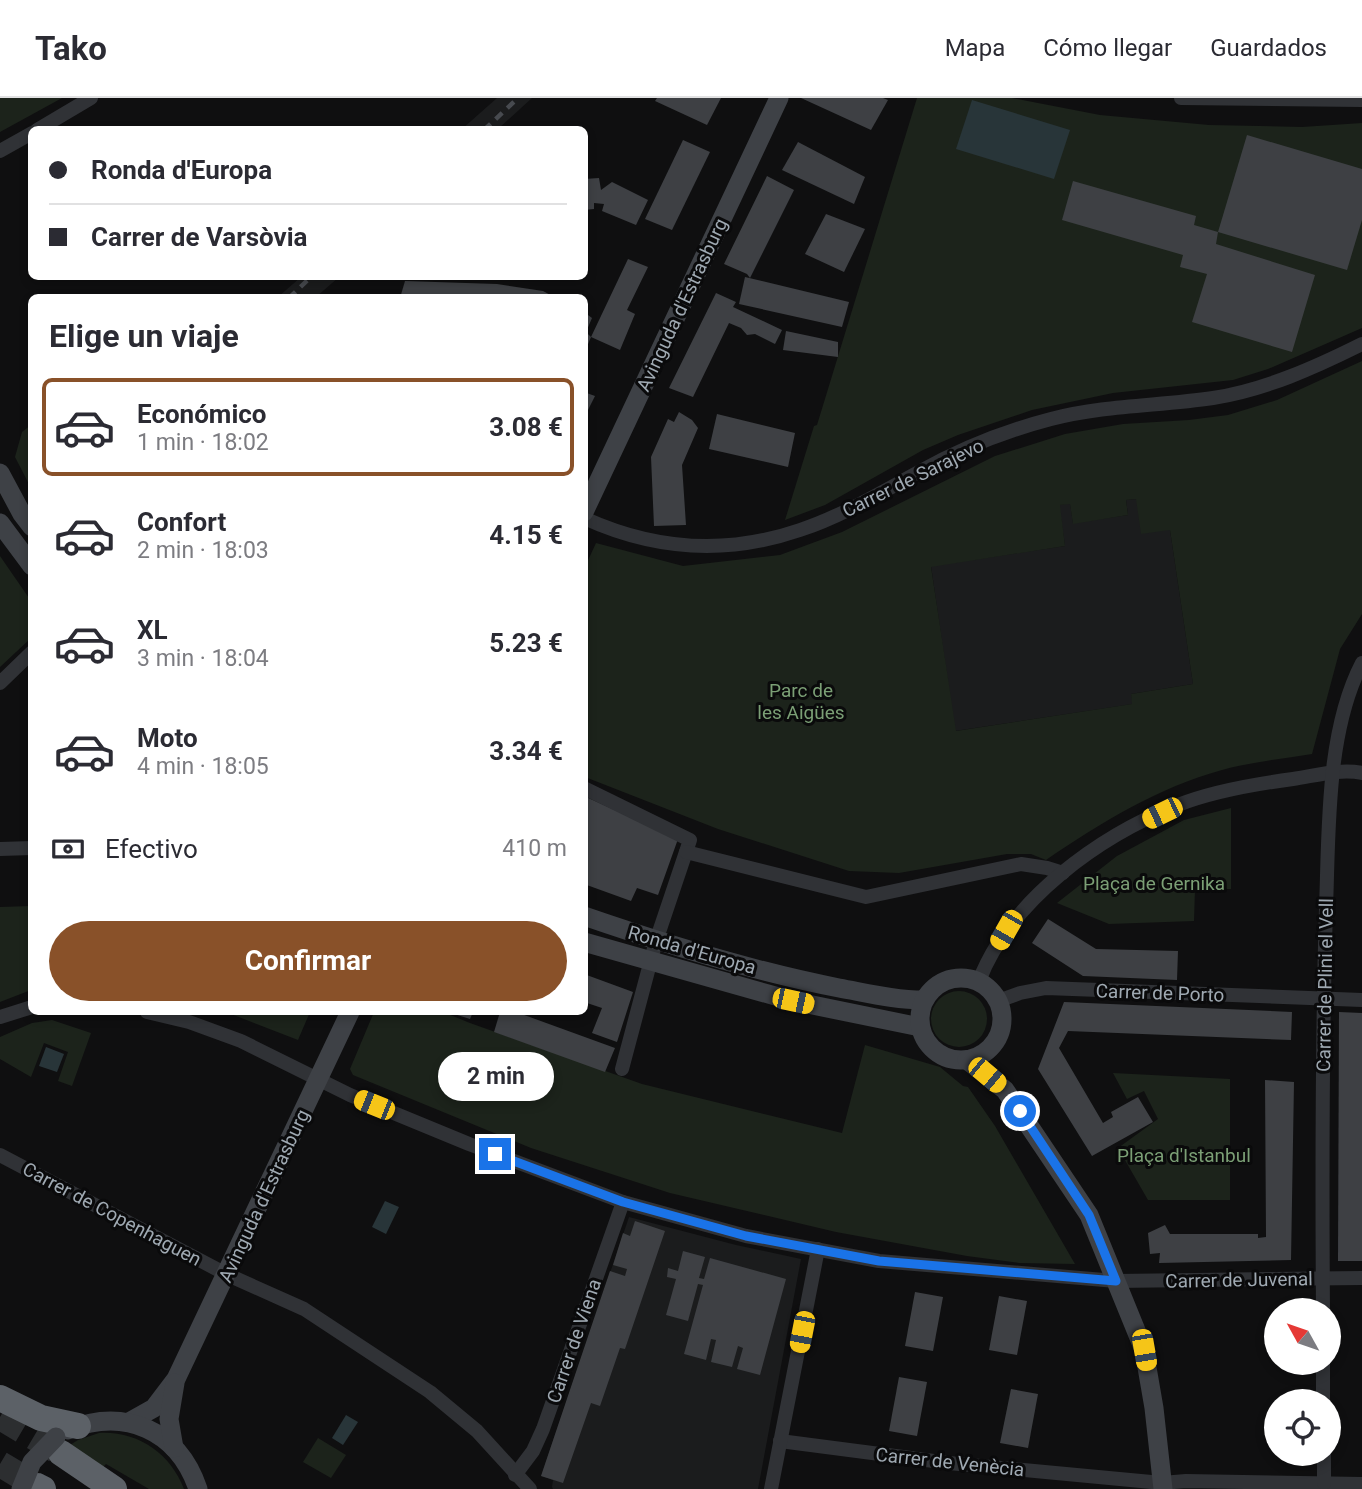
<!DOCTYPE html>
<html lang="es">
<head>
<meta charset="utf-8">
<style>
  :root { --surface:#fff; --page:#f2f2f3; --text:#2b2b33; --muted:#7c7c81; --line:#e1e1e2; --accent:#895129 }
  body { margin:0; font-family:Roboto,sans-serif; background:var(--page); color:var(--text); height:100vh; display:flex; flex-direction:column; font-size:26px; white-space:nowrap }
  * { box-sizing:border-box; margin:0 }
  p { font-size:23px; color:var(--muted) }
  .icon { flex:none; width:38px; height:38px; fill:none; stroke:currentColor; stroke-width:2; stroke-linecap:round; stroke-linejoin:round }
  .map { position:relative; flex:1; overflow:hidden }
  .panel { position:absolute; left:28px; top:196px; width:560px; height:721px; display:flex; flex-direction:column; background:var(--surface); border-radius:10px; box-shadow:0 4px 10px #0003 }
  .panel>* { flex:none }
  .guide { position:absolute; left:28px; top:28px; width:560px; height:154px; border-radius:10px; box-shadow:0 4px 10px #0003; display:grid; align-content:center; height:154px; padding:0 21px; background:var(--surface) }
  .needle { width:46px; rotate:310deg }
  .tools { position:absolute; left:1264px; top:1200px; display:grid; gap:14px }
  .tools a { display:grid; place-items:center; width:77px; height:77px; border-radius:50%; background:var(--surface); box-shadow:0 4px 10px #0003; font-size:35px }
  .end { position:absolute; width:32px; height:32px; margin:-16px; border:9px solid #1a73e8; background:#fff; box-shadow:0 0 0 4px #fff }
  .from { border-radius:50% }
  .bubble { position:absolute; height:49px; border-radius:24px; background:var(--surface); box-shadow:0 4px 10px #0003; font-size:23px; font-weight:700; line-height:49px; text-align:center }
  .car { position:absolute; width:21px; height:42px; margin:-21px -10px; border-radius:9px; box-shadow:0 0 5px 2px #0007; background:linear-gradient(#f5c518 24%,#345 0 40%,#f5c518 0 76%,#345 0 86%,#f5c518 0) }
  .guide b { display:flex; align-items:center; gap:24px; height:66px; font-size:26px }
  .guide b+b { border-top:2px solid var(--line) }
  .guide i { width:18px; height:18px; background:var(--text) }
  ul { padding:0; list-style:none }
  li { display:flex; align-items:center; gap:21px; height:98px; margin:0 14px 10px; padding:0 7px; border:4px solid transparent; border-radius:10px }
  li div { flex:1 }
  li b { display:block; font-size:26px }
  li em { font-style:normal; font-weight:700 }
  li.active { border-color:var(--accent) }
  li>.icon { width:63px; height:63px; stroke-width:1.5 }
  h2 { padding:0 21px; font-size:32px; line-height:84px }
  .pay { display:flex; align-items:center; gap:18px; height:77px; padding:0 21px; font-size:26px }
  .pay p { margin-inline-start:auto }
  .cta { display:flex; gap:14px; margin-top:auto; padding:14px 21px }
  .cta a { flex:1; height:80px; border-radius:42px; background:var(--accent); color:#fff; font-size:28px; font-weight:700; line-height:80px; text-align:center }
  header { display:flex; align-items:center; gap:42px; box-sizing:border-box; height:98px; padding:0 35px; background:var(--surface); border-bottom:2px solid var(--line) }
  header strong { font-size:33px }
  nav { display:flex; gap:38px; margin-inline-start:auto; font-size:24px }
  .map>svg:first-child { display:block }
  .built { fill:#1b1c1d }
  .green { fill:#1c231b; fill-rule:evenodd }
  .water { fill:#283539 }
  .building { fill:#3e4044 }
  .lines { fill:none; stroke-linecap:round; stroke-linejoin:round }
  .highway-tunnel { stroke:#2c2e30; stroke-width:26; stroke-dasharray:26 13; stroke-linecap:butt }
  .street { stroke:#303236; stroke-width:14 }
  .secondary { stroke:#3e4146; stroke-width:19 }
  .highway { stroke:#5c6167; stroke-width:26 }
  .rail { stroke:#474a4f; stroke-width:4.5; stroke-dasharray:9 7; stroke-linecap:butt }
  .secondary-bridge { stroke:#3e4146; stroke-width:19 }
  .route { stroke:#1a73e8; stroke-width:9 }
  .labels { text-anchor:middle; dominant-baseline:central; stroke-width:6; stroke-linejoin:round; paint-order:stroke }
  .street-label { font-size:19px; fill:#9fa9b2; stroke:#0a0a0b }
  .park-label { font-size:19px; fill:#7b9f75; stroke:#0a0a0b }
</style>
</head>
<body>
<header>
<strong>Tako</strong>
<nav><a>Mapa</a><a>Cómo llegar</a><a>Guardados</a></nav>
</header>
<div class="map">
<svg width="1362" height="1391" viewBox="0 0 1362 1391">
  <rect width="100%" height="100%" fill="#0f0f10"/>
  <g class="built">
    <path d="M497 0H532L498 31H462Z"/>
    <path d="M301 179V178L339 179 316 199H278Z"/>
    <path d="M1136 401 1170 432 1193 586 1131 596 1133 606 955 633 931 468 1065 448 1059 407 1070 405 1073 425 1128 417 1126 402Z"/>
    <path d="M629 1119 736 1147 801 1161 758 1391H553L552 1389 553 1382 541 1378Z"/>
  </g>
  <g class="green">
    <path d="M0 0H62L0 34Z"/>
    <path d="M917 0H1012L1100 17 1209 27 1302 29 1362 25V230L1268 271 1233 282 1113 295 1032 312 958 337 923 352 825 407 785 422 814 328 817 327Z"/>
    <path d="M1362 263V516L1340 551 1312 656C1282 661 1251 664 1222 672 1159 689 1100 725 1046 762L1031 756H1007L899 775 849 773 718 731 585 679 584 471 596 445 683 468 780 457 842 434 995 358 1065 336 1123 326 1189 322 1228 317 1277 302ZM1136 401 1141 436 1170 432 1193 586 1131 596 1132 606 956 633 931 469 1065 448 1060 407 1070 406 1073 426 1128 417 1126 402Z"/>
    <path d="M31 327V390L15 359 22 334Z"/>
    <path d="M0 458 31 503V540L0 569Z"/>
    <path d="M1231 710V791H1195L1194 823 1109 826 1057 805 1117 758 1184 722Z"/>
    <path d="M31 808V892L0 904V809Z"/>
    <circle cx="959" cy="921" r="28"/>
    <path d="M226 914H310L298 942Z"/>
    <path d="M374 914H443L470 925 642 986 842 1035 865 947 940 969 963 988 968 989 995 1028 1075 1166 1019 1165 967 1158 836 1134 670 1095 531 1050 353 977 350 971Z"/>
    <path d="M52 922 91 935 72 988 58 983 68 954 44 945 31 979 0 961V939L32 925Z"/>
    <path d="M1113 975 1230 981V1102H1148L1118 1050 1158 1021 1144 993 1127 1001Z"/>
    <path d="M99 1335C138 1333 170 1355 184 1391H149L106 1366 103 1369 70 1347 78 1342Z"/>
    <path d="M318 1340 346 1357 331 1380 303 1364Z"/>
  </g>
  <g class="water">
    <path d="M972 2 1070 32 1054 81 956 51Z"/>
    <path d="M46 949 64 956 57 974 39 968Z"/>
    <path d="M385 1103 399 1109 386 1136 372 1129Z"/>
    <path d="M346 1317 358 1324 343 1347 332 1340Z"/>
  </g>
  <g class="building">
    <path d="M657 0H721L707 27 655 3Z"/>
    <path d="M801 0H883L888 2 871 32Z"/>
    <path d="M1247 37 1362 71V122L1347 172 1218 134Z"/>
    <path d="M683 42 710 54 672 132 645 121Z"/>
    <path d="M798 44 865 79 854 106 782 72Z"/>
    <path d="M767 78 794 92 750 180 747 176 724 166Z"/>
    <path d="M599 80 601 92 612 84 648 102 636 127 602 113 604 106 594 105V111L584 112V81Z"/>
    <path d="M1073 83 1196 118 1194 127 1218 134 1216 146 1315 177 1292 254 1192 224 1207 176 1180 169 1183 157 1062 122Z"/>
    <path d="M826 116 865 131 844 174 805 156Z"/>
    <path d="M628 161 648 169 627 212 635 216 620 252 591 239Z"/>
    <path d="M745 179 849 204 842 229 739 206Z"/>
    <path d="M405 183 497 186 543 193 556 200H400Z"/>
    <path d="M716 195 736 204 733 209 782 232 775 246 755 236 747 237 741 230 729 225 693 299 669 290Z"/>
    <path d="M584 214 592 220 586 234 591 239 586 251 584 250Z"/>
    <path d="M786 233 838 244V259L783 252Z"/>
    <path d="M584 294 595 298 584 320Z"/>
    <path d="M679 314 692 322 698 330 682 367 686 427 654 428 651 359 668 321 674 324Z"/>
    <path d="M717 316 795 335 788 369 709 351Z"/>
    <path d="M584 698 678 741 658 797 637 790 631 803 584 786Z"/>
    <path d="M1048 821 1096 851 1178 853 1177 882 1083 878 1032 845Z"/>
    <path d="M584 876 633 894 617 944 592 935 602 910 584 904Z"/>
    <path d="M1064 904 1292 914 1291 942 1068 933 1059 950 1103 1025 1113 1019 1111 1014 1138 999 1153 1024 1092 1058 1038 971Z"/>
    <path d="M448 914H473L470 921Z"/>
    <path d="M500 914H516L615 950 605 974 494 934Z"/>
    <path d="M1339 914 1362 915V1163H1338Z"/>
    <path d="M1265 982 1294 984 1291 1162 1159 1165 1160 1155 1150 1156 1148 1135 1165 1127 1170 1136H1258V1140L1266 1139Z"/>
    <path d="M635 1123 665 1133 625 1251 620 1250 600 1308 591 1305 563 1385 541 1378 610 1173 625 1178 627 1171 613 1167 623 1135 630 1138Z"/>
    <path d="M683 1153 705 1159 699 1180 704 1181 710 1160 786 1181 760 1277 737 1271 743 1250 738 1248 732 1269 711 1264 716 1242 711 1241 706 1262 684 1256 703 1187 698 1186 688 1223 666 1217 676 1181 667 1179 668 1170 678 1173Z"/>
    <path d="M915 1194 943 1199 933 1253 905 1248Z"/>
    <path d="M999 1198 1027 1203 1017 1257 989 1252Z"/>
    <path d="M899 1279 927 1284 917 1338 889 1333Z"/>
    <path d="M1011 1291 1038 1296 1028 1350 1000 1345Z"/>
  </g>
  <g class="lines">
    <g class="highway-tunnel">
      <path d="M0 1319 61 1355"/>
      <path d="M0 1366 37 1388"/>
    </g>
    <g class="street">
      <path d="M1181 0 1362 2"/>
      <path d="M37 32 91 0"/>
      <path d="M0 53 32 35"/>
      <path d="M584 420C654 452 727 457 800 432 842 418 880 395 919 374 960 351 1005 333 1051 321 1105 307 1159 308 1213 300 1265 292 1316 269 1362 246"/>
      <path d="M0 585 32 554"/>
      <path d="M584 690 690 742 656 843 622 971"/>
      <path d="M0 751 32 750"/>
      <path d="M686 754 866 799 1021 766 1047 770 1063 775"/>
      <path d="M979 883C1010 802 1099 738 1178 707 1213 693 1255 686 1293 681 1314 678 1341 670 1362 675"/>
      <path d="M998 903 1020 895 1046 890 1362 902"/>
      <path d="M147 914 189 924 241 943 350 997 469 1046 623 1104 746 1138 879 1163 1116 1183 1362 1180"/>
      <path d="M0 919 32 909"/>
      <path d="M0 1057 226 1176 304 1211 430 1294 477 1333 530 1391"/>
      <path d="M1323 1213C1322 1079 1322 944 1326 810 1329 733 1326 634 1362 565"/>
      <path d="M1323 1265V1304"/>
      <path d="M780 1343 949 1365 1162 1385 1186 1383 1362 1386"/>
      <path d="M1324 1356V1385"/>
      <path d="M515 1377 533 1353 543 1331 623 1104"/>
      <path d="M771 1391 818 1151"/>
    </g>
    <g class="secondary">
      <path d="M0 375 22 416 32 429"/>
      <path d="M584 414 779 0"/>
      <path d="M0 425 32 468"/>
      <path d="M584 818C668 847 752 873 839 890 867 895 895 902 924 902"/>
      <path d="M584 844 793 903 920 929"/>
      <circle cx="961" cy="921" r="41"/>
      <path d="M967 962 1005 992 1089 1117 1144 1252 1154 1310 1163 1391"/>
      <path d="M129 1324 154 1310 176 1281 350 914"/>
      <path d="M68 1332C125 1309 178 1332 198 1391"/>
      <path d="M174 1350 169 1321 175 1285"/>
    </g>
    <g class="highway">
      <path d="M0 1300 41 1320 78 1328"/>
      <path d="M61 1355 114 1391"/>
      <path d="M37 1388 43 1391"/>
    </g>
    <g class="rail">
      <path d="M484 32 518 0"/>
      <path d="M289 200 312 178"/>
    </g>
    <path class="secondary-bridge" d="M21 1391 32 1364 56 1339"/>
  </g>
  <g class="lines">
    <path class="route" d="M495 1056 623 1104 746 1138 879 1163 1116 1183 1089 1117 1020 1013"/>
  </g>
  <g class="labels">
    <g class="street-label">
      <text transform="translate(682 207) rotate(-65)">Avinguda d'Estrasburg</text>
      <text transform="translate(913 380) rotate(-26)">Carrer de Sarajevo</text>
      <text transform="translate(692 852) rotate(16)">Ronda d'Europa</text>
      <text transform="translate(1325 887) rotate(-89)">Carrer de Plini el Vell</text>
      <text transform="translate(1160 895) rotate(2)">Carrer de Porto</text>
      <text transform="translate(264 1098) rotate(-65)">Avinguda d'Estrasburg</text>
      <text transform="translate(112 1116) rotate(28)">Carrer de Copenhaguen</text>
      <text transform="translate(1239 1182) rotate(-1)">Carrer de Juvenal</text>
      <text transform="translate(574 1243) rotate(-71)">Carrer de Viena</text>
      <text transform="translate(950 1364) rotate(6)">Carrer de Venècia</text>
    </g>
    <g class="park-label">
      <text x="801" y="592">Parc de<tspan x="801" dy="22">les Aigües</tspan></text>
      <text x="1154" y="785">Plaça de Gernika</text>
      <text x="1184" y="1057">Plaça d'Istanbul</text>
    </g>
  </g>
</svg>
<div class="tools">
<a><svg class="needle" viewBox="-14 -14 28 28"><path d="M0-13l5 13h-10z" fill="#e53935"/><path d="M0 13l5-13h-10z" fill="#7c7c81"/></svg></a>
<a><svg class="icon" aria-label="locate" viewBox="0 0 24 24"><circle cx="12" cy="12" r="6"/><path d="M12 2v4M12 18v4M2 12h4M18 12h4"/></svg></a>
</div>
<i class="end from" style="left:1020px;top:1013px"></i>
<i class="end" style="left:495px;top:1056px"></i>
<div class="bubble" style="left:438px;top:954px;width:116px">2 min</div>
<i class="car" style="left:1162px;top:715px;rotate:244deg"></i>
<i class="car" style="left:1006px;top:832px;rotate:210deg"></i>
<i class="car" style="left:793px;top:903px;rotate:102deg"></i>
<i class="car" style="left:987px;top:977px;rotate:130deg"></i>
<i class="car" style="left:374px;top:1007px;rotate:292deg"></i>
<i class="car" style="left:802px;top:1234px;rotate:191deg"></i>
<i class="car" style="left:1144px;top:1252px;rotate:170deg"></i>
<div class="guide">
<b><i class="from"></i>Ronda d'Europa</b>
<b><i></i>Carrer de Varsòvia</b>
</div>
<section class="panel">
<h2>Elige un viaje</h2>
<ul>
<li class="active"><svg class="icon" aria-label="car" viewBox="0 0 24 24"><path d="M5 17H2v-5l4-1 3-4h7l3 4 3 1v5h-3M9 17h6M6 11h13"/><circle cx="7" cy="17" r="2"/><circle cx="17" cy="17" r="2"/></svg><div><b>Económico</b><p>1 min · 18:02</p></div><em>3.08 €</em></li>
<li><svg class="icon" aria-label="car" viewBox="0 0 24 24"><path d="M5 17H2v-5l4-1 3-4h7l3 4 3 1v5h-3M9 17h6M6 11h13"/><circle cx="7" cy="17" r="2"/><circle cx="17" cy="17" r="2"/></svg><div><b>Confort</b><p>2 min · 18:03</p></div><em>4.15 €</em></li>
<li><svg class="icon" aria-label="car" viewBox="0 0 24 24"><path d="M5 17H2v-5l4-1 3-4h7l3 4 3 1v5h-3M9 17h6M6 11h13"/><circle cx="7" cy="17" r="2"/><circle cx="17" cy="17" r="2"/></svg><div><b>XL</b><p>3 min · 18:04</p></div><em>5.23 €</em></li>
<li><svg class="icon" aria-label="car" viewBox="0 0 24 24"><path d="M5 17H2v-5l4-1 3-4h7l3 4 3 1v5h-3M9 17h6M6 11h13"/><circle cx="7" cy="17" r="2"/><circle cx="17" cy="17" r="2"/></svg><div><b>Moto</b><p>4 min · 18:05</p></div><em>3.34 €</em></li>
</ul>
<div class="pay"><svg class="icon" aria-label="cash" viewBox="0 0 24 24"><path d="M3 7h18v10H3z"/><circle cx="12" cy="12" r="2"/></svg>Efectivo<p>410 m</p></div>
<div class="cta"><a>Confirmar</a></div>
</section>
</div>
</body>
</html>
